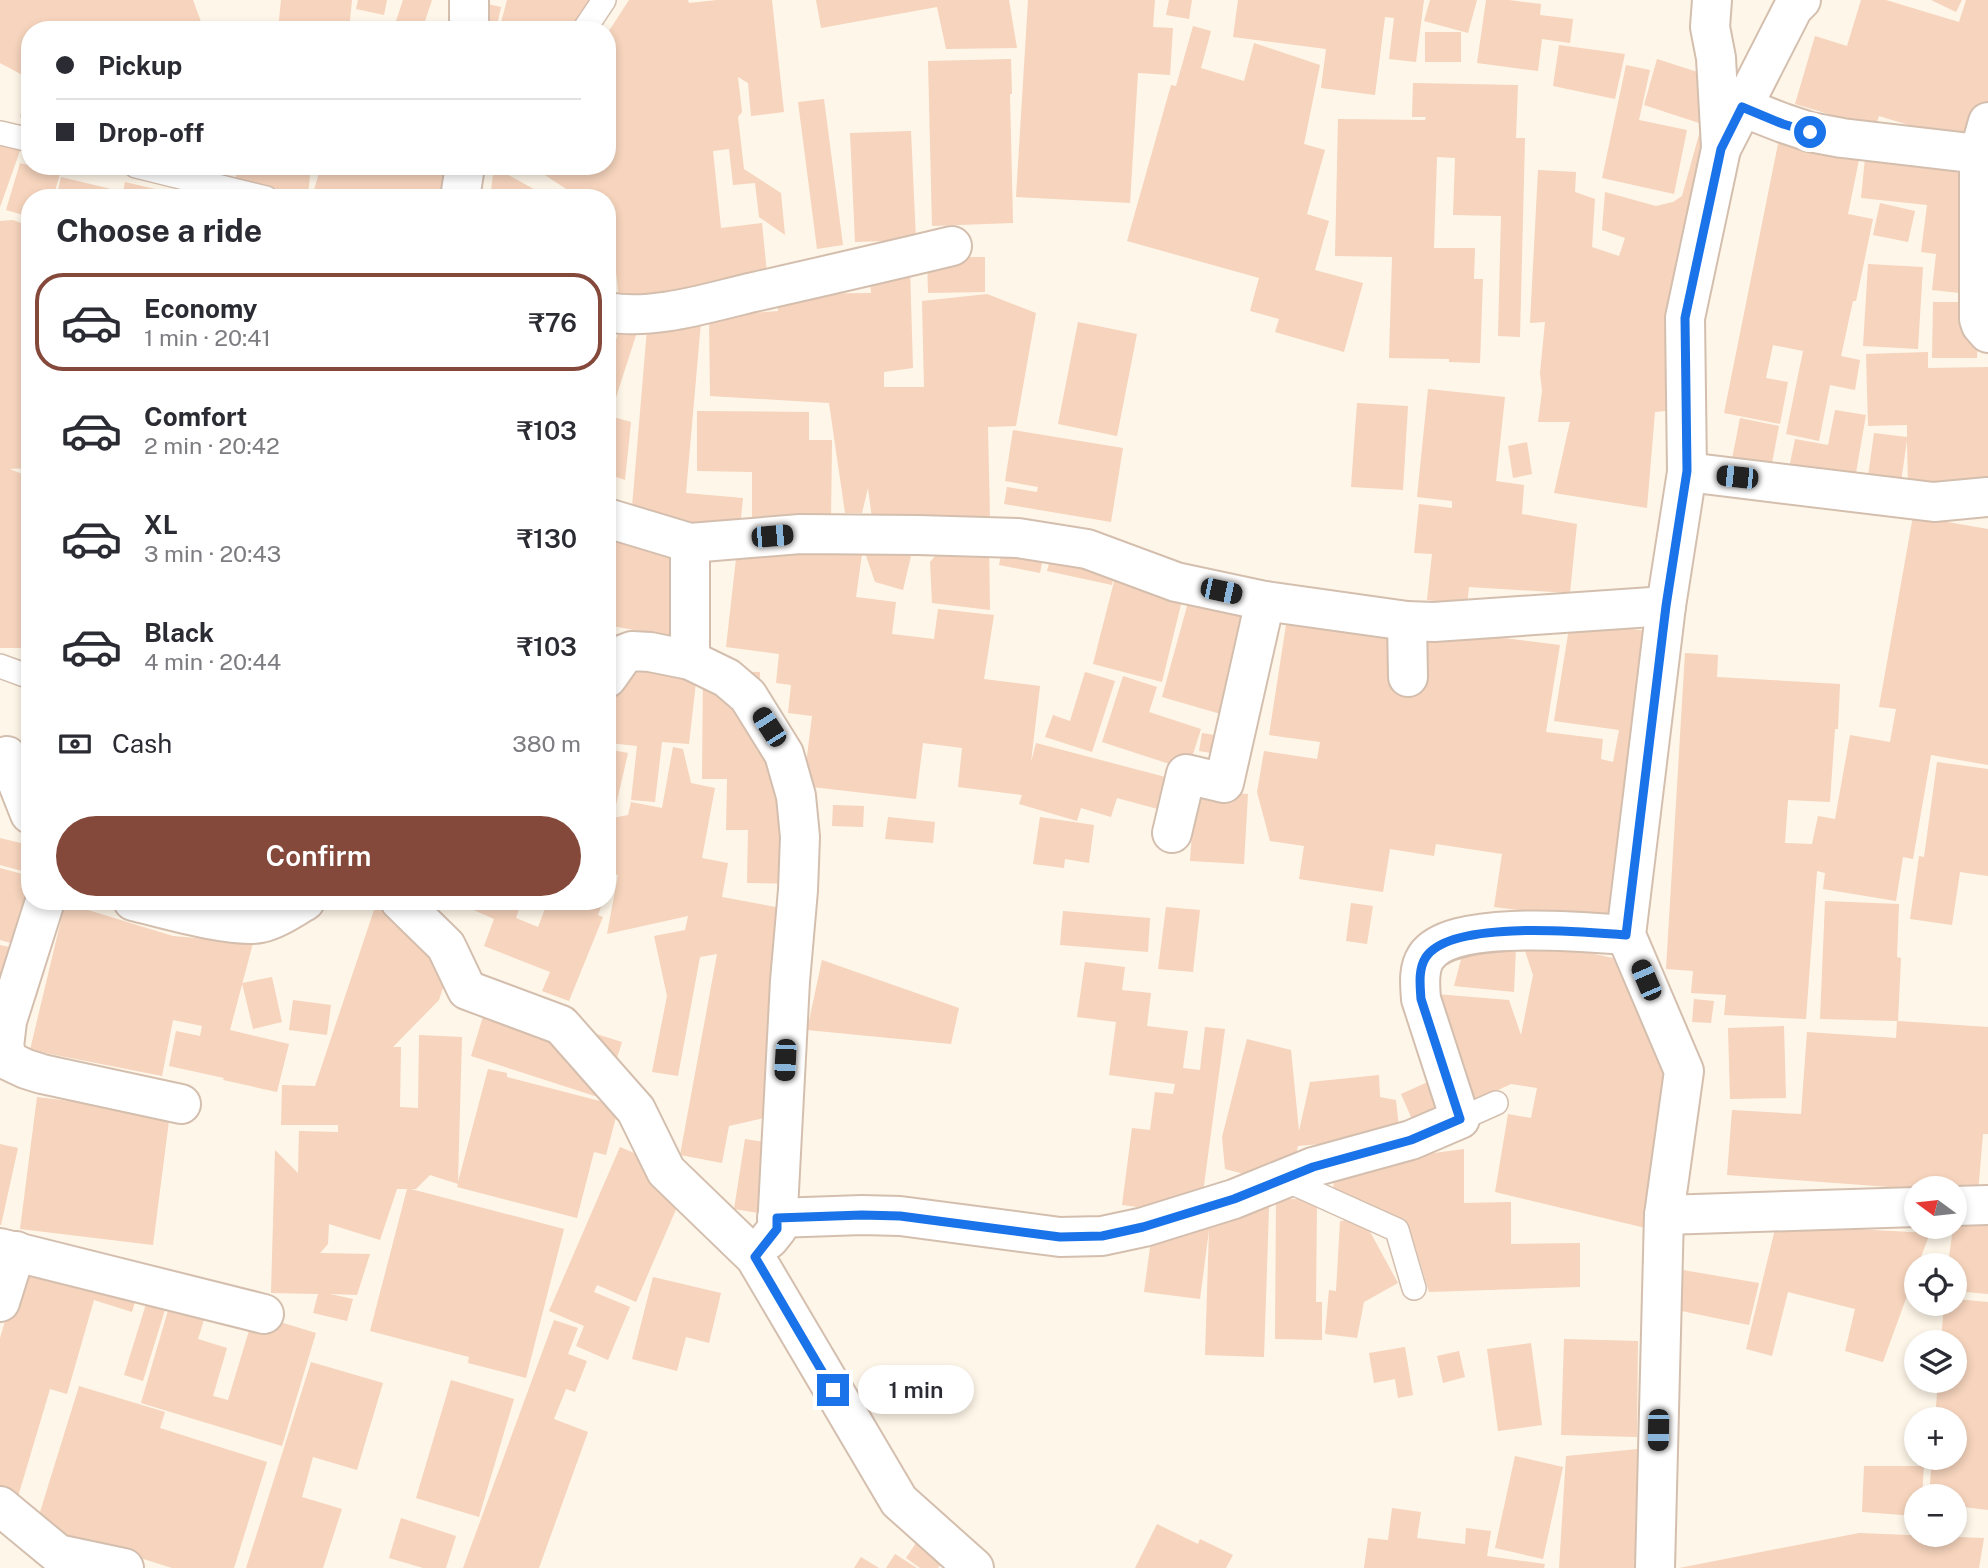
<!DOCTYPE html>
<html lang="en">
<head>
<meta charset="utf-8">
<style>
  :root { --surface:#fff; --page:#f7f7f7; --text:#2b2b33; --muted:#7c7c81; --line:#e1e1e2; --accent:#84493b }
  body { margin:0; font-family:"Public Sans",sans-serif; background:var(--page); color:var(--text); height:100vh; display:flex; flex-direction:column; font-size:26px; white-space:nowrap }
  * { box-sizing:border-box; margin:0 }
  p { font-size:23px; color:var(--muted) }
  .icon { flex:none; width:38px; height:38px; fill:none; stroke:currentColor; stroke-width:2; stroke-linecap:round; stroke-linejoin:round }
  .map { position:relative; flex:1; overflow:hidden }
  .side { position:absolute; left:21px; top:189px; width:595px; height:721px; display:flex; flex-direction:column; background:var(--surface); border-radius:28px; box-shadow:0 4px 10px #0003 }
  .side>* { flex:none }
  .banner { position:absolute; left:21px; top:21px; width:595px; height:154px; border-radius:28px; box-shadow:0 4px 10px #0003; display:grid; align-content:center; height:154px; padding:0 35px; background:var(--surface) }
  .needle { width:46px; rotate:285deg }
  .tools { position:absolute; left:1904px; top:1176px; display:grid; gap:14px }
  .tools a { display:grid; place-items:center; width:63px; height:63px; border-radius:50%; background:var(--surface); box-shadow:0 4px 10px #0003; font-size:35px }
  .end { position:absolute; width:32px; height:32px; margin:-16px; border:9px solid #1a73e8; background:#fff; box-shadow:0 0 0 4px #fff }
  .from { border-radius:50% }
  .bubble { position:absolute; height:49px; border-radius:24px; background:var(--surface); box-shadow:0 4px 10px #0003; font-size:23px; font-weight:600; line-height:49px; text-align:center }
  .car { position:absolute; width:21px; height:42px; margin:-21px -10px; border-radius:9px; box-shadow:0 0 5px 2px #0007; background:linear-gradient(#222 24%,#8ab4d8 0 40%,#222 0 76%,#8ab4d8 0 86%,#222 0) }
  .banner b { display:flex; align-items:center; gap:24px; height:66px; font-size:26px }
  .banner b+b { border-top:2px solid var(--line) }
  .banner i { width:18px; height:18px; background:var(--text) }
  ul { padding:0; list-style:none }
  li { display:flex; align-items:center; gap:21px; height:98px; margin:0 14px 10px; padding:0 21px; border:4px solid transparent; border-radius:28px }
  li div { flex:1 }
  li b { display:block; font-size:26px }
  li em { font-style:normal; font-weight:600 }
  li.selected { border-color:var(--accent) }
  li>.icon { width:63px; height:63px; stroke-width:1.5 }
  h2 { padding:0 35px; font-size:32px; line-height:84px }
  .pay { display:flex; align-items:center; gap:18px; height:77px; padding:0 35px; font-size:26px }
  .pay p { margin-inline-start:auto }
  .primary-button { display:flex; gap:14px; margin-top:auto; padding:14px 35px }
  .primary-button a { flex:1; height:80px; border-radius:42px; background:var(--accent); color:#fff; font-size:28px; font-weight:600; line-height:80px; text-align:center }
  .map>svg:first-child { display:block }
  .building { fill:#f6d4bd }
  .lines { fill:none; stroke-linecap:round; stroke-linejoin:round }
  .service-casing { stroke:#d4bfaf; stroke-width:26 }
  .minor-casing { stroke:#d4bfaf; stroke-width:42 }
  .service { stroke:#fff; stroke-width:23 }
  .minor { stroke:#fff; stroke-width:38 }
  .route { stroke:#1a73e8; stroke-width:9 }
</style>
</head>
<body>
<div class="map">
<svg width="1988" height="1568" viewBox="0 0 1988 1568">
  <rect width="100%" height="100%" fill="#fef6e8"/>
  <g class="building">
    <path d="M0 0H193L204 30H30V119L20 117 28 78 0 63Z"/>
    <path d="M281 0H352L349 30H278Z"/>
    <path d="M358 0H387L384 15 356 9Z"/>
    <path d="M403 0H432L422 30H393Z"/>
    <path d="M507 0H589L573 30H499Z"/>
    <path d="M629 0H688L689 3 717 0H772L784 112 751 116 748 83 738 77 742 112 738 117 744 169 781 193 785 235 759 217 755 183 733 185 729 149 713 151 721 228 762 223 768 283 619 299 610 217 607 215V198H580L531 166H607V34Z"/>
    <path d="M816 0H1009L1017 48 946 49 937 7 821 28Z"/>
    <path d="M1028 0H1155L1153 27 1173 28 1170 75 1138 73 1130 203 1016 197Z"/>
    <path d="M1169 0H1192L1189 19 1166 15Z"/>
    <path d="M1238 0H1424L1416 62 1389 59 1394 18 1385 17 1375 95 1321 88 1326 49 1233 37Z"/>
    <path d="M1430 0H1477L1468 33 1424 21Z"/>
    <path d="M1486 0H1509L1541 4 1540 15 1573 19 1570 43 1542 39 1538 71 1477 63Z"/>
    <path d="M1861 0H1886L1959 22 1966 0H1988V123L1981 147 1879 116 1875 128 1795 104 1815 36 1847 46Z"/>
    <path d="M1931 0H1962L1956 12Z"/>
    <path d="M474 1 501 7 496 30H473Z"/>
    <path d="M1193 26 1211 31 1201 68 1244 81 1254 43 1320 65 1304 144 1325 150 1307 214 1329 221 1315 270 1363 283 1344 352 1275 332 1279 319 1250 311 1259 278 1127 241 1171 85 1176 86Z"/>
    <rect x="1425" y="32" width="36" height="30"/>
    <path d="M1559 45 1625 54 1615 99 1553 86Z"/>
    <path d="M1011 59 1012 94H1010L1013 223 932 226 928 61Z"/>
    <path d="M1657 59 1713 77 1699 123 1644 105Z"/>
    <path d="M1626 65 1650 70 1639 120 1687 130 1674 194 1602 178Z"/>
    <path d="M1413 83 1518 85 1516 138H1525L1520 337 1498 336 1501 216 1453 215 1455 158 1437 157 1434 248H1475L1474 279H1483L1480 363 1449 362V359L1389 358 1392 257 1335 256 1338 119 1425 120 1426 117H1412Z"/>
    <path d="M824 99 843 245 817 249 798 102Z"/>
    <path d="M1703 120 1717 130 1675 410 1655 412 1647 508 1554 493 1570 422H1538L1542 391 1540 373 1545 322 1530 323 1538 170 1576 172 1575 192 1595 199 1592 247 1619 256 1625 238 1602 230 1605 192 1656 206 1673 202 1682 196Z"/>
    <path d="M1781 129 1862 145 1848 214 1873 219 1856 301H1853L1841 356 1860 360 1855 390 1830 385 1819 441 1786 434 1803 351 1773 345 1766 378 1788 382 1780 424 1724 413Z"/>
    <path d="M911 131 916 240 855 242 850 133Z"/>
    <path d="M0 141 21 148 0 207Z"/>
    <path d="M1866 148 1975 159 1969 294 1932 290 1936 254 1921 252 1927 205 1861 198Z"/>
    <path d="M20 163 60 174 53 198H30V217L6 210Z"/>
    <path d="M237 166H311L308 195 235 188Z"/>
    <path d="M321 166H457L448 198H339L314 190Z"/>
    <path d="M494 167 550 198H490Z"/>
    <path d="M61 177 111 189 109 198H56Z"/>
    <path d="M125 182 189 197V198H122Z"/>
    <path d="M1880 203 1915 211 1908 242 1873 235Z"/>
    <path d="M13 220 27 225 30 263V308L27 315 30 316V468L10 469 27 476 24 539 28 530 24 648H0V221Z"/>
    <path d="M927 257H985V292L928 293Z"/>
    <path d="M1868 264 1923 267 1918 349 1863 346Z"/>
    <path d="M910 268 913 368 884 372V387H924L922 301 987 294 1036 313 1016 426 988 427 990 519 873 526 868 488 862 513H845L829 403 710 396 709 316 778 311V294L871 293 869 270Z"/>
    <path d="M1933 302H1965L1978 331 1977 358H1932Z"/>
    <path d="M648 317 701 322 686 493 743 498 740 528 631 519Z"/>
    <path d="M1078 322 1137 334 1117 436 1058 424Z"/>
    <path d="M621 324 638 329 610 416 631 422 625 480 607 474V361H609Z"/>
    <path d="M1928 352V368L1988 367V486L1908 487 1907 440 1899 496 1866 491 1874 433 1907 437V425L1868 426 1866 354Z"/>
    <path d="M1428 389 1505 397 1496 481 1524 485 1522 514 1577 524 1570 593 1469 587 1467 605 1427 600 1432 554 1414 553 1419 504 1452 508V501L1417 497Z"/>
    <path d="M1357 403 1408 406 1403 490 1351 487Z"/>
    <path d="M1835 410 1866 415 1853 490 1787 478 1795 439 1828 445Z"/>
    <path d="M697 411 809 412V440H832L831 520 752 519V472L697 471Z"/>
    <path d="M1740 418 1779 426 1769 479 1729 474Z"/>
    <path d="M1013 430 1123 448 1111 522 1004 504 1007 487 1037 492 1038 487 1005 481Z"/>
    <path d="M1527 442 1532 474 1513 478 1508 446Z"/>
    <path d="M1913 516 1988 529V765L1931 755 1913 859 1903 857 1896 901 1823 889 1825 873 1817 871 1806 1019 1724 1015 1726 995 1691 993 1693 971 1666 969 1685 653 1718 655 1717 677 1840 684 1838 729H1835L1830 802 1788 800 1785 843 1812 844 1818 816 1835 819 1850 735 1890 742 1896 709 1879 707Z"/>
    <path d="M739 532 912 552 903 590 875 582 863 547 856 597 896 602 892 634 934 639 938 609 994 615 984 679 1040 686 1031 762 1036 743 1173 779 1165 811 1117 798 1111 817 1081 808 1077 821 1019 804 1022 795 958 787 962 748 923 743 916 799 812 787 810 884 747 883 748 830H726L727 779H702L703 671 760 672 759 722 790 723V779L804 780 812 716 788 713 791 685 776 683 779 654 726 647Z"/>
    <path d="M607 533 676 559 677 638 607 625Z"/>
    <path d="M947 542H989L990 610 932 603 930 562Z"/>
    <path d="M1003 545 1044 553 1040 573 999 565Z"/>
    <path d="M1053 548 1117 562 1112 585 1047 571Z"/>
    <path d="M1117 570 1185 588 1162 682 1093 664Z"/>
    <path d="M1192 588 1254 606 1224 715 1162 697Z"/>
    <path d="M1288 612 1389 627 1388 678 1419 681 1421 628 1560 645 1546 732 1603 739 1601 759 1613 762 1619 730 1554 721 1570 622 1648 631 1612 922 1494 907 1502 854 1436 844 1434 856 1390 849 1383 892 1299 879 1304 846 1270 841 1257 792 1264 751 1317 759 1320 742 1269 735Z"/>
    <path d="M615 646 699 656 689 744 662 742 655 802 631 800 637 746 609 743 615 678Z"/>
    <path d="M1085 672 1115 681 1092 752 1045 737 1053 715 1070 721Z"/>
    <path d="M1123 676 1157 687 1149 712 1201 729 1188 770 1102 742Z"/>
    <path d="M1202 733 1227 737 1224 755 1199 751Z"/>
    <path d="M673 747 683 749 691 783 715 788 702 858 728 863 722 897 803 912 777 1115 729 1126 722 1163 680 1155 717 954 700 957 678 1076 652 1072 667 996 654 936 685 930 688 916 607 934 618 875 607 873V819L628 815 631 802 662 808Z"/>
    <path d="M607 749 628 753 614 814 607 813Z"/>
    <path d="M1937 762 1988 769V876L1960 872 1952 925 1910 919 1919 856 1924 857Z"/>
    <path d="M1195 791 1248 794 1244 864 1190 861Z"/>
    <path d="M833 805 864 806 863 827 832 826Z"/>
    <path d="M888 817 935 822 933 843 885 839Z"/>
    <path d="M1040 817 1094 825 1089 863 1065 859 1064 868 1033 864Z"/>
    <path d="M0 838 29 845 22 871 0 865Z"/>
    <path d="M0 868 30 876V901L25 947 0 940Z"/>
    <path d="M377 901H416L458 942 439 1000 393 1047H401L400 1107 418 1108 419 1035 462 1037 458 1182 488 1069 507 1073V1077L619 1106 606 1155 594 1152 577 1218 457 1187 458 1184 430 1175 416 1189H411L564 1229 526 1378 468 1363 469 1357 370 1331 407 1189H397L380 1240 329 1224 328 1244 320 1253 370 1254 357 1295 330 1294 353 1299 347 1321 313 1313 318 1294 271 1293 275 1150 298 1173 299 1131 338 1132V1125H281L282 1085 315 1086Z"/>
    <path d="M453 901H522L516 918 538 927 548 901H603L598 915 603 917 569 1001 542 991 550 972 484 946 494 919Z"/>
    <path d="M1825 901 1899 904 1897 957 1901 958 1898 1021 1988 1027V1134H1983L1978 1193 1955 1188 1916 1189 1727 1175 1732 1110 1801 1114 1807 1032 1896 1038 1897 1021 1820 1019Z"/>
    <path d="M65 903 173 936 253 943 230 1030 289 1044 277 1092 223 1080 224 1078 169 1066 176 1031 200 1036 202 1026 173 1020 162 1076 30 1050Z"/>
    <path d="M1351 903 1373 906 1367 944 1346 941Z"/>
    <path d="M1166 907 1200 910 1193 972 1158 969Z"/>
    <path d="M1063 911 1150 918 1148 952 1060 945Z"/>
    <path d="M1539 942 1613 958 1662 1066 1665 1124 1654 1230 1495 1192 1508 1114 1531 1118 1537 1088 1511 1084 1466 1105 1436 994 1509 1000 1521 1035 1533 975 1525 951Z"/>
    <path d="M1465 944 1516 947 1514 992 1454 986Z"/>
    <path d="M0 945 19 949 0 1025Z"/>
    <path d="M822 960 959 1008 951 1044 807 1030Z"/>
    <path d="M1085 962 1125 967 1122 990 1151 993 1147 1026 1188 1031 1183 1068 1200 1070 1205 1027 1225 1029 1200 1215 1122 1205 1132 1128 1150 1130 1155 1092 1173 1094 1175 1084 1109 1075 1116 1022 1077 1017Z"/>
    <path d="M272 977 282 1022 253 1029 242 983Z"/>
    <path d="M1694 999 1714 1001 1711 1023 1692 1022Z"/>
    <path d="M293 1000 331 1005 327 1035 289 1030Z"/>
    <path d="M488 1000 622 1042 604 1099 471 1056Z"/>
    <path d="M1784 1026 1786 1098 1730 1099 1728 1028Z"/>
    <path d="M1247 1039 1291 1050 1299 1131 1310 1082 1379 1075 1380 1097 1396 1100 1400 1137 1298 1146 1292 1169 1244 1174 1225 1169 1222 1137Z"/>
    <path d="M1430 1081 1444 1113 1415 1126 1401 1094Z"/>
    <path d="M37 1097 170 1113 153 1245 20 1229Z"/>
    <path d="M745 1139 795 1147 783 1217 734 1209Z"/>
    <path d="M0 1144 18 1148 1 1225H0Z"/>
    <path d="M620 1147 690 1177 636 1302 597 1285 594 1292 630 1307 608 1360 576 1346 584 1326 549 1311Z"/>
    <path d="M1464 1149V1203L1511 1202V1244L1580 1243V1287L1429 1292 1409 1226 1333 1190 1335 1170 1382 1160Z"/>
    <path d="M1276 1199H1317L1316 1302H1322V1340L1275 1339Z"/>
    <path d="M1210 1207 1269 1208 1264 1357 1205 1355 1209 1230 1200 1299 1144 1292 1154 1218Z"/>
    <path d="M1955 1214 1988 1216V1294L1955 1291V1265H1948L1953 1227H1955Z"/>
    <path d="M1363 1219 1398 1283 1364 1302 1357 1338 1325 1334 1329 1290 1336 1291 1340 1221Z"/>
    <path d="M1776 1225 1930 1233 1918 1265H1916V1271L1883 1362 1845 1351 1855 1309 1788 1292 1772 1356 1746 1349Z"/>
    <path d="M24 1257 138 1291 132 1312 94 1300 67 1394 50 1389 17 1500 0 1488V1338Z"/>
    <path d="M1677 1269 1759 1283 1749 1325 1672 1309Z"/>
    <path d="M653 1277 721 1293 709 1343 686 1337 677 1371 632 1359Z"/>
    <path d="M1955 1299 1988 1302V1510L1955 1506V1496H1929L1932 1458H1955V1419H1935L1938 1381H1955V1342H1941L1944 1304H1955Z"/>
    <path d="M171 1300 207 1310 198 1339 227 1348 213 1396 228 1400 254 1314 316 1333 282 1446 141 1403Z"/>
    <path d="M146 1304 165 1310 143 1381 124 1375Z"/>
    <path d="M554 1320 578 1328 568 1354 587 1361 575 1392 566 1389 554 1419 588 1432 539 1568H463Z"/>
    <path d="M1564 1339 1638 1341 1637 1437 1561 1435Z"/>
    <path d="M1531 1343 1542 1425 1498 1431 1487 1349Z"/>
    <path d="M1405 1347 1413 1395 1398 1398 1395 1379 1374 1383 1369 1353Z"/>
    <path d="M1459 1351 1465 1377 1443 1383 1437 1356Z"/>
    <path d="M311 1362 383 1383 357 1470 313 1457 302 1497 342 1509 323 1568H246Z"/>
    <path d="M451 1380 514 1399 479 1517 416 1498Z"/>
    <path d="M79 1386 165 1412 160 1428 267 1462 234 1568H172L36 1525Z"/>
    <path d="M1638 1449 1646 1568H1559L1566 1456Z"/>
    <path d="M1515 1456 1563 1467 1543 1559 1495 1548Z"/>
    <path d="M1864 1466H1924L1922 1496H1916V1516L1862 1512Z"/>
    <path d="M1392 1508 1421 1512 1417 1538 1465 1544 1466 1528 1491 1531 1487 1556 1545 1564 1544 1568H1364L1368 1538 1388 1540Z"/>
    <path d="M401 1518 456 1536 446 1568H423L389 1558Z"/>
    <path d="M1157 1524 1198 1544 1200 1539 1233 1555 1226 1568H1135Z"/>
    <path d="M1859 1533 1984 1538 1979 1568H1679Z"/>
    <path d="M918 1540 944 1559 938 1568H920L906 1558Z"/>
    <path d="M895 1554 917 1568H886Z"/>
    <path d="M861 1557 879 1568H854Z"/>
  </g>
  <g class="lines">
    <defs>
      <g id="service">
        <path d="M584 30 604 0"/>
        <path d="M0 133 30 140"/>
        <path d="M136 166 266 198"/>
        <path d="M0 666 30 677"/>
        <path d="M1460 1119 1496 1103"/>
        <path d="M1284 1179 1397 1230 1414 1288"/>
      </g>
      <g id="minor">
        <path d="M1712 0 1710 27 1716 58 1721 147"/>
        <path d="M469 30V0"/>
        <path d="M1742 107 1783 123 1810 132 1842 138 1979 154"/>
        <path d="M1988 122 1979 154V319L1981 325 1988 333"/>
        <path d="M460 198 465 166"/>
        <path d="M607 312C653 321 710 302 754 292 820 277 886 262 952 246"/>
        <path d="M1687 472 1934 502 1988 497"/>
        <path d="M607 518 690 543 800 534 918 535 1018 538 1087 549 1176 582 1265 601 1407 621 1434 622 1666 606"/>
        <path d="M1407 621 1408 677"/>
        <path d="M690 660V543"/>
        <path d="M607 678 624 654 632 651 650 652 690 660 727 678 748 696 784 754 796 796 800 837 798 890 790 981 777 1229 769 1239"/>
        <path d="M7 756 30 814"/>
        <path d="M1172 833 1186 774 1224 783 1265 601"/>
        <path d="M45 901 7 1021 4 1047 9 1061 26 1069 42 1074 181 1104"/>
        <path d="M133 901C163 908 233 929 261 923 277 919 291 909 305 901"/>
        <path d="M400 901 446 946 467 990 561 1025 636 1110 666 1171 755 1257 899 1501 974 1568"/>
        <path d="M1955 1206 1988 1205"/>
        <path d="M1664 1215 1916 1207"/>
        <path d="M777 1218 862 1215 900 1216 1060 1237 1102 1236 1144 1227 1234 1199 1313 1167 1411 1140 1460 1119 1421 999C1420 985 1418 969 1426 957 1451 919 1585 932 1626 935"/>
        <path d="M0 1248 264 1314"/>
        <path d="M0 1302 16 1251"/>
        <path d="M0 1506 58 1554 124 1568"/>
        <path d="M1655 1568 1664 1215 1684 1071 1626 935 1666 606 1687 472 1685 318 1721 149 1793 8 1801 0"/>
      </g>
    </defs>
    <use href="#service" class="service-casing"/>
    <use href="#minor" class="minor-casing"/>
    <use href="#service" class="service"/>
    <use href="#minor" class="minor"/>
  </g>
  <g class="lines">
    <path class="route" d="M833 1390 755 1257 777 1229V1218L862 1215 900 1216 1060 1237 1102 1236 1143 1227 1234 1199 1313 1167 1411 1140 1460 1119 1421 999C1420 985 1418 969 1426 957 1451 919 1585 932 1626 935L1666 606 1687 471 1685 318 1721 149 1742 107 1783 124 1810 132"/>
  </g>
</svg>
<div class="tools">
<a><svg class="needle" viewBox="-14 -14 28 28"><path d="M0-13l5 13h-10z" fill="#e53935"/><path d="M0 13l5-13h-10z" fill="#7c7c81"/></svg></a>
<a><svg class="icon" aria-label="locate" viewBox="0 0 24 24"><circle cx="12" cy="12" r="6"/><path d="M12 2v4M12 18v4M2 12h4M18 12h4"/></svg></a>
<a><svg class="icon" aria-label="layers" viewBox="0 0 24 24"><path d="M12 4l9 5-9 5-9-5zM3 14l9 5 9-5"/></svg></a>
<a>+</a>
<a>−</a>
</div>
<i class="end from" style="left:1810px;top:132px"></i>
<i class="end" style="left:833px;top:1390px"></i>
<div class="bubble" style="left:858px;top:1365px;width:116px">1 min</div>
<i class="car" style="left:1737px;top:477px;rotate:276deg"></i>
<i class="car" style="left:772px;top:536px;rotate:85deg"></i>
<i class="car" style="left:1221px;top:591px;rotate:102deg"></i>
<i class="car" style="left:769px;top:727px;rotate:327deg"></i>
<i class="car" style="left:1646px;top:980px;rotate:337deg"></i>
<i class="car" style="left:785px;top:1060px;rotate:183deg"></i>
<i class="car" style="left:1658px;top:1430px;rotate:181deg"></i>
<div class="banner">
<b><i class="from"></i>Pickup</b>
<b><i></i>Drop-off</b>
</div>
<section class="side">
<h2>Choose a ride</h2>
<ul>
<li class="selected"><svg class="icon" aria-label="car" viewBox="0 0 24 24"><path d="M5 17H2v-5l4-1 3-4h7l3 4 3 1v5h-3M9 17h6M6 11h13"/><circle cx="7" cy="17" r="2"/><circle cx="17" cy="17" r="2"/></svg><div><b>Economy</b><p>1 min · 20:41</p></div><em>₹76</em></li>
<li><svg class="icon" aria-label="car" viewBox="0 0 24 24"><path d="M5 17H2v-5l4-1 3-4h7l3 4 3 1v5h-3M9 17h6M6 11h13"/><circle cx="7" cy="17" r="2"/><circle cx="17" cy="17" r="2"/></svg><div><b>Comfort</b><p>2 min · 20:42</p></div><em>₹103</em></li>
<li><svg class="icon" aria-label="car" viewBox="0 0 24 24"><path d="M5 17H2v-5l4-1 3-4h7l3 4 3 1v5h-3M9 17h6M6 11h13"/><circle cx="7" cy="17" r="2"/><circle cx="17" cy="17" r="2"/></svg><div><b>XL</b><p>3 min · 20:43</p></div><em>₹130</em></li>
<li><svg class="icon" aria-label="car" viewBox="0 0 24 24"><path d="M5 17H2v-5l4-1 3-4h7l3 4 3 1v5h-3M9 17h6M6 11h13"/><circle cx="7" cy="17" r="2"/><circle cx="17" cy="17" r="2"/></svg><div><b>Black</b><p>4 min · 20:44</p></div><em>₹103</em></li>
</ul>
<div class="pay"><svg class="icon" aria-label="cash" viewBox="0 0 24 24"><path d="M3 7h18v10H3z"/><circle cx="12" cy="12" r="2"/></svg>Cash<p>380 m</p></div>
<div class="primary-button"><a>Confirm</a></div>
</section>
</div>
</body>
</html>
